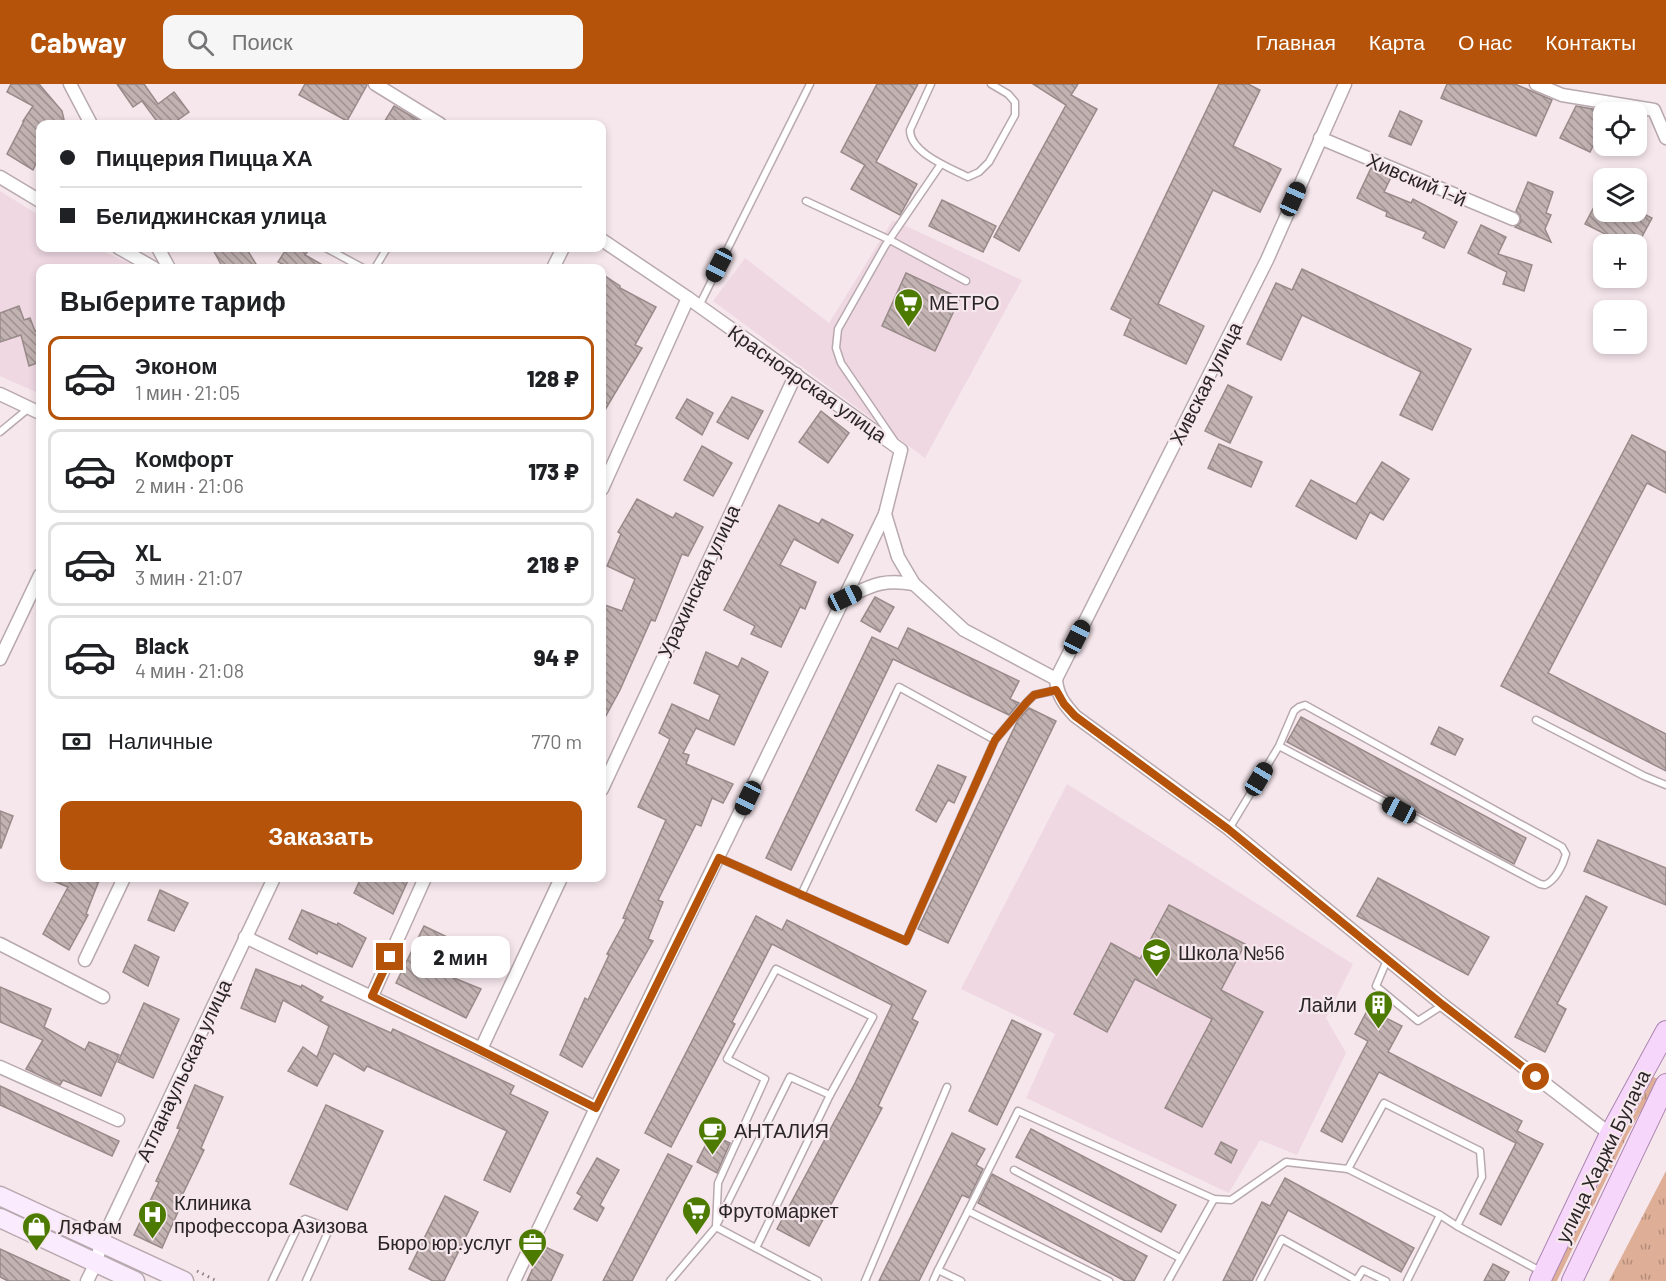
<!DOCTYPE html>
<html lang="ru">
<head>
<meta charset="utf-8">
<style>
  :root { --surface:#fff; --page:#f6f6f6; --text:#202124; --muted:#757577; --line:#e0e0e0; --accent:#b45309 }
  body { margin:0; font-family:Barlow,sans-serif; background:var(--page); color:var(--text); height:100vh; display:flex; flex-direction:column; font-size:22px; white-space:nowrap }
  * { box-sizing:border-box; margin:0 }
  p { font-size:20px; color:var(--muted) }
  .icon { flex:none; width:33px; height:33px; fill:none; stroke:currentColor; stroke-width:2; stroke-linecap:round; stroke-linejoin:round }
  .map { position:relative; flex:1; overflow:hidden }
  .drawer { position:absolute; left:36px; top:180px; width:570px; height:618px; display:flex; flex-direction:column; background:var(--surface); border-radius:12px; box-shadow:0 3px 9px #0003 }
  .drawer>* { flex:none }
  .banner { position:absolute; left:36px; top:36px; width:570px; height:132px; border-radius:12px; box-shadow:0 3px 9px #0003; display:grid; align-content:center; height:132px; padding:0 24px; background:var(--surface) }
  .tools { position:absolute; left:1593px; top:18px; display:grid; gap:12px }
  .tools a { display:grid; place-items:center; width:54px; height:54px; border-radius:12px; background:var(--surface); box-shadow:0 3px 9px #0003; font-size:30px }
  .end { position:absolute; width:27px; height:27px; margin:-14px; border:8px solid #b45309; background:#fff; box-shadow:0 0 0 3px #fff }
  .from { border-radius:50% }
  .bubble { position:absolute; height:42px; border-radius:12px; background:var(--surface); box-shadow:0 3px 9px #0003; font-size:20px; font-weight:800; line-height:42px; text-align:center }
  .car { position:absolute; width:18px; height:36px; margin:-18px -9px; border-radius:8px; box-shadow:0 0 4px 2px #0007; background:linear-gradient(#222 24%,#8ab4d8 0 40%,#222 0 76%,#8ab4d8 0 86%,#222 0) }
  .banner b { display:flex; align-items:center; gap:21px; height:57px; font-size:22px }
  .banner b+b { border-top:2px solid var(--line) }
  .banner i { width:15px; height:15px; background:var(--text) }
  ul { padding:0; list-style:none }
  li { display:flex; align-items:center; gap:18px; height:84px; margin:0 12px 9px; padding:0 12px; border:3px solid var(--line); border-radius:12px }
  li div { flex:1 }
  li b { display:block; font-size:22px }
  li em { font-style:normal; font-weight:800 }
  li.current { border-color:var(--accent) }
  li>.icon { width:54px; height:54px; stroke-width:1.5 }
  h2 { padding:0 24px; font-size:27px; line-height:72px }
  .pay { display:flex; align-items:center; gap:15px; height:66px; padding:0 24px; font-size:22px }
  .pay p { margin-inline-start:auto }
  .cta { display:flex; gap:12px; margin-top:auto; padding:12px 24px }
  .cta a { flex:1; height:69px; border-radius:12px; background:var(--accent); color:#fff; font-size:24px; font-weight:800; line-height:69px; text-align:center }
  header { display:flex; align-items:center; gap:36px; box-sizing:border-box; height:84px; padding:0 30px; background:var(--accent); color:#fff }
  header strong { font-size:28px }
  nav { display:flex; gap:33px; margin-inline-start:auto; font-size:21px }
  .search { width:420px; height:54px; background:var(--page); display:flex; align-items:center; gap:15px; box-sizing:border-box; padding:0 21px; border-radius:12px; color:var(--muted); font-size:22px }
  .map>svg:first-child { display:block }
  .built { fill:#efd8e2 }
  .grass { fill:url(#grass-tufts) }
  .building { fill:url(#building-back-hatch); stroke:#998a8a; stroke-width:1.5 }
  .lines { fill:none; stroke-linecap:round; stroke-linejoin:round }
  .service-casing { stroke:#b8a9af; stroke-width:9 }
  .minor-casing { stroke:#b8a9af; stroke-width:15 }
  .secondary-casing { stroke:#b8a9af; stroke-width:21 }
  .primary-casing { stroke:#ab86b0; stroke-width:22 }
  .path { stroke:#8b8185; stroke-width:3; stroke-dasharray:1.5 4.5; stroke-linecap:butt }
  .service { stroke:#fff; stroke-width:6 }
  .minor { stroke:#fff; stroke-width:12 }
  .secondary { stroke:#fbebfe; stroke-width:18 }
  .primary { stroke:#f7d6fc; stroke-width:20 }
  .route { stroke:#b45309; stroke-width:8 }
  .labels { text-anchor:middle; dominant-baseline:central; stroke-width:4.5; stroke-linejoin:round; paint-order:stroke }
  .street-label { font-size:20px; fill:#2a2527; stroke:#f6e7ed }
  .poi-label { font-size:20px; fill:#2a2527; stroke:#f6e7ed; text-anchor:start }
</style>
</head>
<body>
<header>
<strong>Cabway</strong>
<div class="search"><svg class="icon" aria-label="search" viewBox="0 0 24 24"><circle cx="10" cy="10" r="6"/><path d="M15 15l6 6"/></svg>Поиск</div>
<nav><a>Главная</a><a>Карта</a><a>О нас</a><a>Контакты</a></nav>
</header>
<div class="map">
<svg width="1666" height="1197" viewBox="0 0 1666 1197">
  <defs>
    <pattern id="grass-tufts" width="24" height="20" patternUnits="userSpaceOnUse" patternTransform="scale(1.5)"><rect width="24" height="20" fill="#deae97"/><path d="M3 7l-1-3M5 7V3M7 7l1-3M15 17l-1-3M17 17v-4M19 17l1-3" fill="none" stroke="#b48d7b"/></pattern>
    <pattern id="building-back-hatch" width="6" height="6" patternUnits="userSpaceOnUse" patternTransform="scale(1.5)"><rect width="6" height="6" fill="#c2b2b2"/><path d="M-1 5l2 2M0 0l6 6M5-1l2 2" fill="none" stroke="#9e9191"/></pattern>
  </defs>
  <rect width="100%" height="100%" fill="#f6e7ed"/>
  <g class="built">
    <path d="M0 107 40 132V164H96L140 184H40V310L0 292Z"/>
    <path d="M893 136 1022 196 925 374 713 217 745 174 829 239Z"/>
    <path d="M1067 700 1353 880 1326 934 1346 969 1297 1071 1260 1056 1229 1109 1026 1014 1055 950 961 905Z"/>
  </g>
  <g class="grass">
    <path d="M1653 993 1659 995 1627 1052 1557 1197H1550Z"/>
    <path d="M1666 1087V1197H1609Z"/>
  </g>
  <g class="building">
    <path d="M11 0H39L62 27 65 40H40V71L33 86 7 70 24 37H23L33 22 7 8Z"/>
    <path d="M117 0H144L158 20 174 8 189 28 172 40H159L142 17 133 23Z"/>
    <path d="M305 0H367V1L347 37 299 11Z"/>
    <path d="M877 0H918L876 78 917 100 900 131 851 105 865 81 841 68Z"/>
    <path d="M1033 0H1078L1071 11 1097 25 1019 167 994 153 1066 21Z"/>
    <path d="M1219 0H1248L1260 6 1233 62 1281 85 1260 128 1213 106 1158 220 1204 242 1186 280 1124 251 1131 235 1111 225Z"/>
    <path d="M1447 0H1515L1552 16 1536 52 1441 14Z"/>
    <path d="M394 22 425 40H383Z"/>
    <path d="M1576 22 1604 27V40L1590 68 1560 54Z"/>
    <path d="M1400 27 1422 37 1411 61 1389 52Z"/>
    <path d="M1371 84 1391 93 1384 108 1411 119 1413 115 1457 138 1444 164 1423 154 1426 148 1386 132 1387 128 1357 114Z"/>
    <path d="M1528 98 1553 108 1546 129 1551 131 1545 145 1551 158 1515 143 1521 138 1520 131 1516 127Z"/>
    <path d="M1604 104V128H1640L1652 134 1638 160H1625L1585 140Z"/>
    <path d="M942 116 996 142 983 168 929 142Z"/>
    <path d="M1481 141 1506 153 1498 170 1532 181 1524 207 1503 200 1507 188 1468 169Z"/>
    <path d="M212 164H246L256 180 247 184H223Z"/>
    <path d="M287 164H310L305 171 328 184H291L278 178Z"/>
    <path d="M1302 185 1471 265 1432 346 1400 331 1421 288 1302 231 1281 276 1247 260 1276 199 1292 206Z"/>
    <path d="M906 189 960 214 935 267 882 242Z"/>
    <path d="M602 190 620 202V204L656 223 635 261 642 264 602 331Z"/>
    <path d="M19 222 24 236 30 234 35 247 40 245V278L29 282 21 251 0 258V229Z"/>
    <path d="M1228 301 1252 313 1230 359 1205 347Z"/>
    <path d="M732 313 763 327 748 355 717 338Z"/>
    <path d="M687 315 713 329 702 351 676 334Z"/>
    <path d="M821 327 849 349 828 379 799 358Z"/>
    <path d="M1632 351 1666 368V409L1647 399 1548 589 1666 650V687L1501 602Z"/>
    <path d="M1219 360 1262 378 1251 403 1208 384Z"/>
    <path d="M702 362 732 379 713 412 684 396Z"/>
    <path d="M1382 378 1409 395 1383 436 1370 428 1356 455 1296 422 1311 396 1356 420Z"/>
    <path d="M637 415 673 434 676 429 703 443 688 472 682 470 655 537 651 536 620 606 602 639V520L622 527 635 495 607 482 621 450 618 448Z"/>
    <path d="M779 421 819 440 822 435 853 451 838 479 794 455 780 481 816 498 805 525 800 523 781 563 751 550 755 542 724 526Z"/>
    <path d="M875 513 894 523 880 548 861 537Z"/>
    <path d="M908 544 1019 597 1010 615 1019 619 1009 631 893 575 791 786 766 774 872 553 898 565Z"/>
    <path d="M706 568 738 583 742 574 768 588 734 661 696 644 683 669 689 671 686 680 733 700 723 719 712 714 701 742 696 740 658 816 663 818 648 855 653 857 582 983 560 971 585 914 588 916 609 871 607 870 626 835 623 834 666 736 638 723 670 655 659 649 672 620 709 637 720 611 694 599Z"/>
    <path d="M1029 624 1056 637 948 859 918 845 1018 636Z"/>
    <path d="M1301 633 1526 754 1514 780 1287 658Z"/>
    <path d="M1439 643 1463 655 1455 671 1431 660Z"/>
    <path d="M938 681 966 693 954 719 948 716 936 738 916 726Z"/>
    <path d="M0 727 13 732 1 764H0Z"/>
    <path d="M1598 756 1666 784V821L1584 787Z"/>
    <path d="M46 794H100L86 830 88 831 69 866 43 850 68 803Z"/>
    <path d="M361 794H409L393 830 354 809Z"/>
    <path d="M1378 794 1489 853 1468 891 1357 832Z"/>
    <path d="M160 806 188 819 174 847 148 836Z"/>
    <path d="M1586 812 1607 823 1557 920 1566 925 1545 968 1515 953Z"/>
    <path d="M1169 821 1245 860 1221 906 1263 928 1202 1043 1165 1024 1212 935 1135 895 1107 948 1074 930 1111 859 1140 875Z"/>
    <path d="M302 826 337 841 338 839 366 854 352 883 318 867 317 870 289 855Z"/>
    <path d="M756 832 782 846 787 836 926 907 912 935 918 938 878 1022 882 1024 809 1162 777 1145 855 999 892 921 772 860 732 938 735 940 671 1063 645 1049Z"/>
    <path d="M424 842 462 860 449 892 481 905 466 934 396 899Z"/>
    <path d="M135 861 159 873 148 902 123 888Z"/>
    <path d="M256 885 301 903 302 901 323 913 320 917 391 949 393 945 514 1002 510 1010 548 1028 510 1108 484 1096 507 1047 367 982 364 987 334 969 317 1002 288 987 303 963 317 973 329 942 283 916 275 938 241 924Z"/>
    <path d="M0 903 51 925 44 943 85 966 89 958 119 971 101 1012 63 996 60 1001 26 985 43 956 0 938Z"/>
    <path d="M144 919 179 935 153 994 118 978Z"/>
    <path d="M1368 925 1402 942 1388 968 1522 1037 1517 1047 1543 1060 1501 1141 1480 1130 1516 1059 1379 988 1342 1058 1321 1047 1368 957 1355 950Z"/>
    <path d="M1012 936 1041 950 997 1041 969 1027Z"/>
    <path d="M195 1001 223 1013 201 1064 204 1066 178 1120 181 1121 162 1164 134 1151 159 1098 156 1097 180 1045 177 1044Z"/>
    <path d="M0 1002 119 1057 112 1072 0 1021Z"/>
    <path d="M326 1021 383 1047 347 1126 290 1100Z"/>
    <path d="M1031 1045 1176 1121 1161 1148 1016 1073Z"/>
    <path d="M952 1049 985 1065 976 1081 983 1085 969 1114 962 1111 919 1197H879Z"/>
    <path d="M711 1050 730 1059 717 1089 697 1078Z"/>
    <path d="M1221 1058 1237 1066 1231 1079 1215 1070Z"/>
    <path d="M668 1070 692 1082 632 1197H603Z"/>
    <path d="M597 1074 619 1086 600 1121 604 1124 597 1137 574 1125 582 1112 577 1109Z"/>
    <path d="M992 1090 1147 1172 1134 1197H1125L978 1119Z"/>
    <path d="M1285 1094 1414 1164 1401 1188 1288 1126 1252 1197H1223L1262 1118 1270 1122Z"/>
    <path d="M445 1112 478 1128 444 1197H433L409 1185Z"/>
    <path d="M543 1162 563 1171 551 1197H527Z"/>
    <path d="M0 1165 70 1197H8L0 1193Z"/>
    <path d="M1493 1180 1509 1188 1504 1197H1484Z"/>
  </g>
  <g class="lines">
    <defs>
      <g id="service">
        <path d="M931 0 910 46C910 69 950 84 968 93L979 88 989 78 1015 31V18L1008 10 991 0"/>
        <path d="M806 117 890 156 966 197"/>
        <path d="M326 164 363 184"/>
        <path d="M375 184 387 164"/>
        <path d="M699 222 810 0"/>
        <path d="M0 348 29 324"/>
        <path d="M895 358 841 279 836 264 838 245 885 162 941 80"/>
        <path d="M1536 636 1644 692 1666 701"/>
        <path d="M995 656 1027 618 1034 611 1057 606"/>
        <path d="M1229 745 1279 662 1294 627 1299 623 1305 621 1562 763 1566 770C1563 781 1556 796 1545 801L1540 800 1279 662"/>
        <path d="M719 774 906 857 995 656 899 603 801 811"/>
        <path d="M1387 876 1376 902 1418 937 1443 921"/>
        <path d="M1348 1085 1440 1131 1457 1142"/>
        <path d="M1014 1086 1180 1174"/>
        <path d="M968 1127 1018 1027 1214 1115 1231 1116 1286 1078 1348 1085 1384 1019 1480 1067 1482 1093 1457 1142 1542 1188"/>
        <path d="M717 1140 790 993 830 1011 756 1164"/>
        <path d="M716 1143 718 1099 765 995 727 975 776 885 873 933 830 1011"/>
        <path d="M272 1197 300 1138 305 1135 326 1143 328 1148 306 1197"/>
        <path d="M670 1197 716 1143 818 1197"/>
        <path d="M865 1197 947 1003"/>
        <path d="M933 1197 938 1186"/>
        <path d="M961 1197 938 1186 968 1127 1109 1197"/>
        <path d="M1168 1197 1214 1115"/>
        <path d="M1260 1197 1282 1155 1356 1196"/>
        <path d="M1356 1197 1363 1186 1386 1197"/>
        <path d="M1407 1197 1440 1131"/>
      </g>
      <g id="minor">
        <path d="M70 0 91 40"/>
        <path d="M375 0 440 40"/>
        <path d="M1536 0 1562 11 1654 26 1666 54"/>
        <path d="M1320 54 1513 135"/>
        <path d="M0 93 40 117"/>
        <path d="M602 156 688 214 901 366 885 430 898 473 914 500 964 546 1056 595C1057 611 1064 620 1075 632L1229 745 1443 921 1610 1050"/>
        <path d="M119 164 154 184"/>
        <path d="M158 164 169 184"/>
        <path d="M553 184 563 164"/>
        <path d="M0 310 40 329"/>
        <path d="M602 405 688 214"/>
        <path d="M845 514C873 501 882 495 914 500"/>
        <path d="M0 575 40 491"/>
        <path d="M1056 595 1267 176 1345 0"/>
        <path d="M602 705 796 290"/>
        <path d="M245 853 481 965 596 1024"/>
        <path d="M0 860 103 913"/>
        <path d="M85 876 124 794"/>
        <path d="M372 912 425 794"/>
        <path d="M481 965 561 794"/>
        <path d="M0 983 118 1036"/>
        <path d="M87 1197 96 1179 101 1159 274 794"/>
        <path d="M514 1197 596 1024 885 430"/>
      </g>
      <g id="secondary">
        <path d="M0 1112 184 1197"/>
        <path d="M0 1134 135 1197"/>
      </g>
      <g id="primary">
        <path d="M1540 1197 1610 1050 1666 947"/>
        <path d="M1572 1197 1666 1000"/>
      </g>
    </defs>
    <use href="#service" class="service-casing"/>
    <use href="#minor" class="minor-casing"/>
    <use href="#secondary" class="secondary-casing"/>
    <use href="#primary" class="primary-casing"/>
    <path class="path" d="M197 1187 215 1196"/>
    <use href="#service" class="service"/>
    <use href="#minor" class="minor"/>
    <use href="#secondary" class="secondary"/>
    <use href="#primary" class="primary"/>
  </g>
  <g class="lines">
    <path class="route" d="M390 873 372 912 596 1024 719 774 906 857 995 656 1027 618 1034 611 1056 606 1064 620 1075 632 1228 745 1443 921 1536 993"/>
  </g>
  <defs>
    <symbol id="supermarket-pin" viewBox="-11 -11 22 30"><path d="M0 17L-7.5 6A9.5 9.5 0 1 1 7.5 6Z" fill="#4d7b01" stroke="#f6e7ed"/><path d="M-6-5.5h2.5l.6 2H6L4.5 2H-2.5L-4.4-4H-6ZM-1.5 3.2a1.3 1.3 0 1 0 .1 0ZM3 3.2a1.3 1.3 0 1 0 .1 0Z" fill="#fff"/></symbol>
    <symbol id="school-pin" viewBox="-11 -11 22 30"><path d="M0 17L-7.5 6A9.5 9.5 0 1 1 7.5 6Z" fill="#4d7b01" stroke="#f6e7ed"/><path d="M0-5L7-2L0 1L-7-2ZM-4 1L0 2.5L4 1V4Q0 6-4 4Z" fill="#fff"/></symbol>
    <symbol id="building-pin" viewBox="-11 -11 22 30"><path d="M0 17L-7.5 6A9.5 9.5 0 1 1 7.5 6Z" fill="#4d7b01" stroke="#f6e7ed"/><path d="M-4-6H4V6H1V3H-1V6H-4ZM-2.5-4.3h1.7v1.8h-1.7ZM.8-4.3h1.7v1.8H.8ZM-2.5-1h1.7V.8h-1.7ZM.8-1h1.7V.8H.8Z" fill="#fff"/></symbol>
    <symbol id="cafe-pin" viewBox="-11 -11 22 30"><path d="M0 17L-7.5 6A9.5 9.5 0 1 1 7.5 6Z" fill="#4d7b01" stroke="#f6e7ed"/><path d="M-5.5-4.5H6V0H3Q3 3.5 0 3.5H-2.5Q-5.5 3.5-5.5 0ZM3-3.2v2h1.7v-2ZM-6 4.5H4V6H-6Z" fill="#fff"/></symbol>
    <symbol id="hospital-pin" viewBox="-11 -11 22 30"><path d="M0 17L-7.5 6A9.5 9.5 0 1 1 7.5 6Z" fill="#4d7b01" stroke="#f6e7ed"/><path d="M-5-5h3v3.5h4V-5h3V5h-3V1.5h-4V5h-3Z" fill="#fff"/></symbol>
    <symbol id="shop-pin" viewBox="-11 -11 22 30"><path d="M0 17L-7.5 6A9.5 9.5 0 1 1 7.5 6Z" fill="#4d7b01" stroke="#f6e7ed"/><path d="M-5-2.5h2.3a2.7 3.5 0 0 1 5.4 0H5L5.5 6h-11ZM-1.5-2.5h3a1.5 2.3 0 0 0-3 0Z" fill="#fff"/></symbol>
    <symbol id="office-pin" viewBox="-11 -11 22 30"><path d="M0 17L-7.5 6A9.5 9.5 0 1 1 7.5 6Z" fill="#4d7b01" stroke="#f6e7ed"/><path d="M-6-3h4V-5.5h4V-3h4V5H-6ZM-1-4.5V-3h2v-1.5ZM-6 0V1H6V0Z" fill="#fff"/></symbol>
  </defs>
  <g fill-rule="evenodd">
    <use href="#supermarket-pin" x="892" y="202" width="33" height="45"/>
    <use href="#school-pin" x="1140" y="852" width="33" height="45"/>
    <use href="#building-pin" x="1362" y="904" width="33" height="45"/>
    <use href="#cafe-pin" x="696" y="1030" width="33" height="45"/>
    <use href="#supermarket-pin" x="680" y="1110" width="33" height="45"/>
    <use href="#hospital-pin" x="136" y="1114" width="33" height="45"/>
    <use href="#shop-pin" x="20" y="1126" width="33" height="45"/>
    <use href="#office-pin" x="516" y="1142" width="33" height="45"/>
  </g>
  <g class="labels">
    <g class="street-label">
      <text transform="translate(1417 95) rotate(23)">Хивский 1-й</text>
      <text transform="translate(808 299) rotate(35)">Красноярская улица</text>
      <text transform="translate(1205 299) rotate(-63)">Хивская улица</text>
      <text transform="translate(698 497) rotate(-65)">Урахинская улица</text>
      <text transform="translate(183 986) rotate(-65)">Атланаульская улица</text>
      <text transform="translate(1602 1072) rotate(-64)">улица Хаджи Булача</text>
    </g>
    <g class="poi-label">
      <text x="929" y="218">МЕТРО</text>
      <text x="1178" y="868">Школа №56</text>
      <text x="1357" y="920" text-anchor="end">Лайли</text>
      <text x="734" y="1046">АНТАЛИЯ</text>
      <text x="174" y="1118">Клиника<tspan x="174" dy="23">профессора Азизова</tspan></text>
      <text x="718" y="1126">Фрутомаркет</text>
      <text x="58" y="1142">ЛяФам</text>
      <text x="512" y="1158" text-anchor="end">Бюро юр.услуг</text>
    </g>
  </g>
</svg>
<div class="tools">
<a><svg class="icon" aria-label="locate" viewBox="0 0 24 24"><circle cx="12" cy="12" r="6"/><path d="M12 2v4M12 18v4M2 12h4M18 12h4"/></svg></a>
<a><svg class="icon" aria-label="layers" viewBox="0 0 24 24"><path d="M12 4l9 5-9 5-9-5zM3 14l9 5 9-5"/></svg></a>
<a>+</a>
<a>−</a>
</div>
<i class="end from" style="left:1536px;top:993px"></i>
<i class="end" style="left:390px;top:873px"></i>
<div class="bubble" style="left:411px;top:852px;width:99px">2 мин</div>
<i class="car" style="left:1293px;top:115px;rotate:24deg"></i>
<i class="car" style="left:719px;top:181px;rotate:207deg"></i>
<i class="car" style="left:845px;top:514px;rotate:65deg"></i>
<i class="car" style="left:1077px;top:553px;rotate:27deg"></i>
<i class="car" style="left:1259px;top:695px;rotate:31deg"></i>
<i class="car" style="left:748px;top:714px;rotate:206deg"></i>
<i class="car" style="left:1399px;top:726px;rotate:298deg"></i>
<div class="banner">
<b><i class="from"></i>Пиццерия Пицца ХА</b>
<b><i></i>Белиджинская улица</b>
</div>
<section class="drawer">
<h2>Выберите тариф</h2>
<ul>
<li class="current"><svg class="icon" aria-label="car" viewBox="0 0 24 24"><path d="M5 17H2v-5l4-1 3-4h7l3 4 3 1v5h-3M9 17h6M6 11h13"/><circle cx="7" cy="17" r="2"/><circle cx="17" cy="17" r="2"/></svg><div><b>Эконом</b><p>1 мин · 21:05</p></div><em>128 ₽</em></li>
<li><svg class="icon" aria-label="car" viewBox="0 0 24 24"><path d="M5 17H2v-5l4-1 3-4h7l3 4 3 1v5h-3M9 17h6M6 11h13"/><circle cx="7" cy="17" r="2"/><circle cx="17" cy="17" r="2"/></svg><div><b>Комфорт</b><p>2 мин · 21:06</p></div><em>173 ₽</em></li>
<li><svg class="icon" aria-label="car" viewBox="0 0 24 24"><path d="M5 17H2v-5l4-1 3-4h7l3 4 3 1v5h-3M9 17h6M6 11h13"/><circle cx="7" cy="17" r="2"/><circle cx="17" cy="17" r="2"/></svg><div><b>XL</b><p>3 мин · 21:07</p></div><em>218 ₽</em></li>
<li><svg class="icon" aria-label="car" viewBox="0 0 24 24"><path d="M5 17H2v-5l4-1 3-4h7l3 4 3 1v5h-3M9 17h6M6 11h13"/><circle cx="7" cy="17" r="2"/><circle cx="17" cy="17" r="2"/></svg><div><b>Black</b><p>4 мин · 21:08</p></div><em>94 ₽</em></li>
</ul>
<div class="pay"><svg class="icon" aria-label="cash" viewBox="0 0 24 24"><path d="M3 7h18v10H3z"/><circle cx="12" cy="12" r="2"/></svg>Наличные<p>770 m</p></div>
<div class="cta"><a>Заказать</a></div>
</section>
</div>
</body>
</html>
